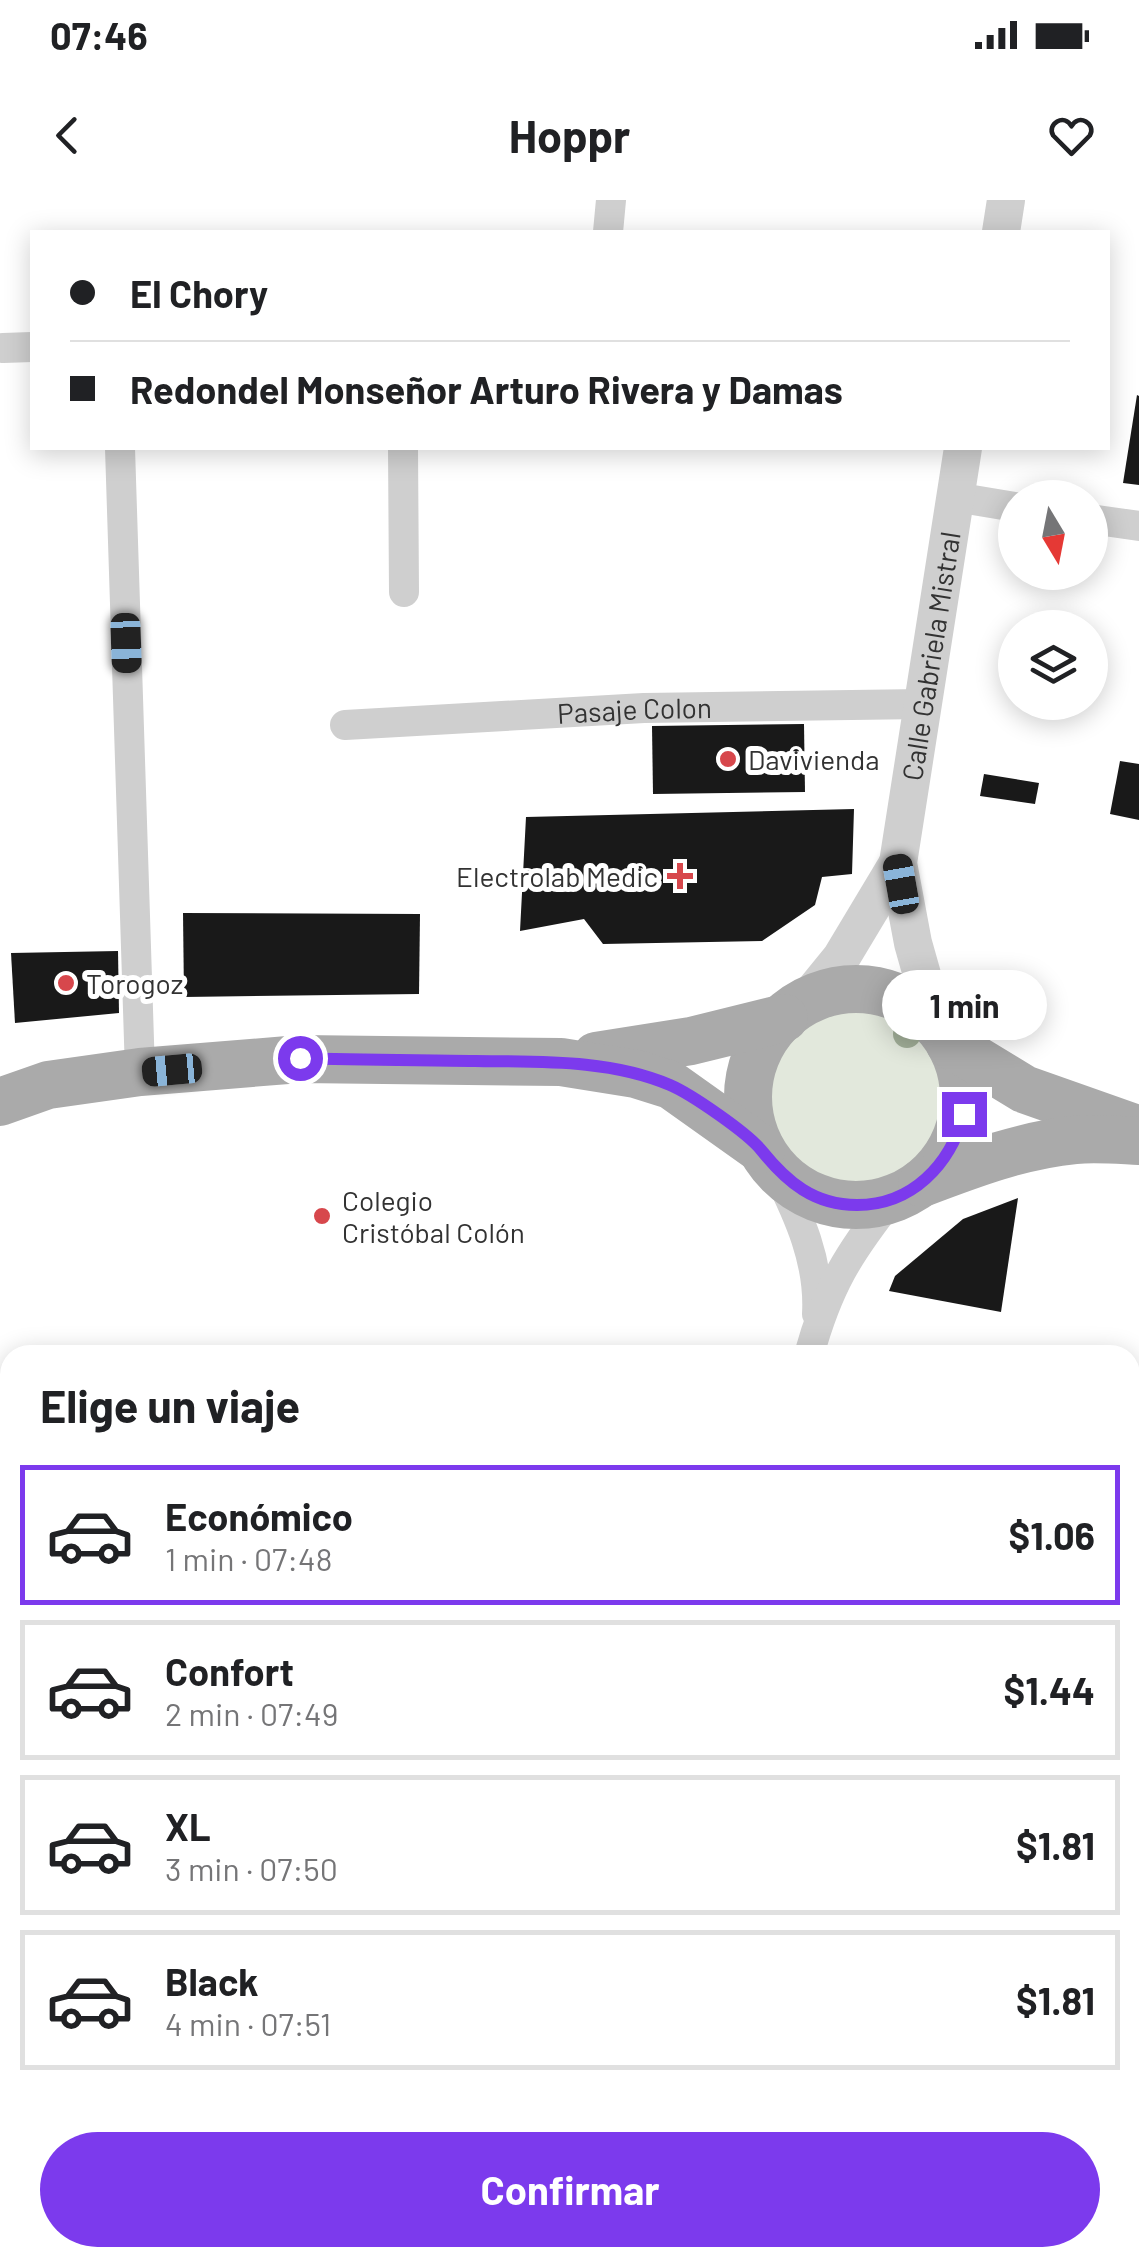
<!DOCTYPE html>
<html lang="es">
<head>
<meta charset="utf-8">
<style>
  :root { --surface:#fff; --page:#f6f6f6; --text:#202124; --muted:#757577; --line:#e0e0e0; --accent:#7c3aed }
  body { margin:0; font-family:Barlow,sans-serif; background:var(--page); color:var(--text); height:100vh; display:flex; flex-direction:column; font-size:38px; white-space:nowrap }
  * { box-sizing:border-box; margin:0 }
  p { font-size:32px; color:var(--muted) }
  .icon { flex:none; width:55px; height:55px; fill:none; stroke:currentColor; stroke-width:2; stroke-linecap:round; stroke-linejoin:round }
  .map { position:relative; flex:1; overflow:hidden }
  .sheet { position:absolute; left:0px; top:1145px; width:1140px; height:922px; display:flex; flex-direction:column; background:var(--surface); border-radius:30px 30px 0 0; box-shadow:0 5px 25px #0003 }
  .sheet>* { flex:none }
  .banner { position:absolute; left:30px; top:30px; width:1080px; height:220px; border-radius:0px; box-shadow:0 5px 25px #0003; display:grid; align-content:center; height:220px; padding:0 40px; background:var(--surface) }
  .needle { width:65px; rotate:170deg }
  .buttons { position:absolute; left:998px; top:280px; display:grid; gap:20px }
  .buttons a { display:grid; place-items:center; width:110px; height:110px; border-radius:50%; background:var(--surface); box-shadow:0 5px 25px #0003; font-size:50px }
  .end { position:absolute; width:45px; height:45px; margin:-22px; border:12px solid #7c3aed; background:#fff; box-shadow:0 0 0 5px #fff }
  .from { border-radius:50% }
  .bubble { position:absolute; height:70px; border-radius:35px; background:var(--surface); box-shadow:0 5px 25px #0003; font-size:32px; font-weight:700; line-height:70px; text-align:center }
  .car { position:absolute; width:30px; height:60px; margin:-30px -15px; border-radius:12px; box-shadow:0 0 8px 2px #0007; background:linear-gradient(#222 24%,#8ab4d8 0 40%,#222 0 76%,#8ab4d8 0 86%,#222 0) }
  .banner b { display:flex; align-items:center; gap:35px; height:95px; font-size:38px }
  .banner b+b { border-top:2px solid var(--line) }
  .banner i { width:25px; height:25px; background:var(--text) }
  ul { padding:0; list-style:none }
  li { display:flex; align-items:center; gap:30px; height:140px; margin:0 20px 15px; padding:0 20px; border:5px solid var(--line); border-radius:0px }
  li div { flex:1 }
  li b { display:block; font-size:38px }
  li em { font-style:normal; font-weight:700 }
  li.active { border-color:var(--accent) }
  li>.icon { width:90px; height:90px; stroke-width:1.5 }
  h2 { padding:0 40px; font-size:45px; line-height:120px }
  .cta { display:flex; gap:20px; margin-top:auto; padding:20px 40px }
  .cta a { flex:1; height:115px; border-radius:60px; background:var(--accent); color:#fff; font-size:40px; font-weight:700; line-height:115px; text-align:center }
  .status { display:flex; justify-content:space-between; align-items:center; height:70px; padding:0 50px; background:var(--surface); direction:ltr }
  .status svg { height:28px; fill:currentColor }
  header { display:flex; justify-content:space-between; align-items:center; height:130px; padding:0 40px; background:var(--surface); font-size:45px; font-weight:700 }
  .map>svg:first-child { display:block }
  .green { fill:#e2e8dc }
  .building { fill:#191919 }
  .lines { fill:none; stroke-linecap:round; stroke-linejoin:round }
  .minor { stroke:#cfcfcf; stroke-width:30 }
  .tertiary { stroke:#cfcfcf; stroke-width:38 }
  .primary { stroke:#aaa; stroke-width:48 }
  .tree { fill:#a1ae98 }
  .route { stroke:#7c3aed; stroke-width:12 }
  .poi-dot { fill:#d7474c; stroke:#fff; stroke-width:4 }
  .labels { text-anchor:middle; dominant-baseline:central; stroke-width:10; stroke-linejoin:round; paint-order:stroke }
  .street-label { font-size:28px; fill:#323232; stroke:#fff }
  .poi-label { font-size:28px; fill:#323232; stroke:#fff; text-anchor:start }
</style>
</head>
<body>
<div class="status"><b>07:46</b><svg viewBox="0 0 49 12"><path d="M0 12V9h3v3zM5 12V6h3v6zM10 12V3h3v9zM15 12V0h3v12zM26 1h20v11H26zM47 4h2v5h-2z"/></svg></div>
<header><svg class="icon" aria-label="back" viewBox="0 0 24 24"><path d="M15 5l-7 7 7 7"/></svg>Hoppr<svg class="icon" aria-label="heart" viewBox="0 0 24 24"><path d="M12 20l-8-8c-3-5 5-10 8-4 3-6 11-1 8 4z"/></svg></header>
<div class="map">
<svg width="1139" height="2066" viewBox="0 0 1139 2066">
  <rect width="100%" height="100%" fill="#fff"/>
  <g class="green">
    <circle cx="857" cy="897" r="89"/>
    <path d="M1130 1359 1139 1361V1602H1130Z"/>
  </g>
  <g class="building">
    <path d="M1137 195 1139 196V285L1123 283Z"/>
    <path d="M804 524 805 592 653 594 652 526Z"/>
    <path d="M1120 561 1139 564V620L1110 614Z"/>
    <path d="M984 574 1039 583 1035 604 980 596Z"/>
    <path d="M854 609 852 674 822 677 815 705 762 741 603 744 584 719 520 731 526 617Z"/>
    <path d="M183 713 420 714 419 794 184 797Z"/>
    <path d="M118 751 119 813 15 823 11 753Z"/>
    <path d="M1018 998 1001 1112 889 1091 895 1076 963 1019Z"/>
  </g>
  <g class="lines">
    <g class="minor">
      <path d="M608 32 611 0"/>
      <path d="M3 148 32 147"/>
      <path d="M120 248 140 872"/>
      <path d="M403 248 404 392"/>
      <path d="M955 297 1015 307"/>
      <path d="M1090 319 1139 326"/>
      <path id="s1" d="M345 525 644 508 923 504"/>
      <path d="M776 970C799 1016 820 1062 817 1114"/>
      <path d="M809 1155C828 1086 848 1054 892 998"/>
      <path d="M0 1200 10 1233"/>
      <path d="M1130 1332 1139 1333"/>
      <path d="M0 1576 10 1575"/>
      <path d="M1130 1623 1139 1622"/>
      <path d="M0 1925 10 1924"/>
      <path d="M188 2066 189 2058"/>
      <path d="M596 2066V2058"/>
    </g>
    <g class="tertiary">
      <path d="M1001 32 1006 0"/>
      <path d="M806 801 841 758 898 663"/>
      <path id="s2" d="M935 821 913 743 898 663 963 248"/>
      <path d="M1130 2000 1139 1998"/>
      <path d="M930 2066 949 2058"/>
    </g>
    <g class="primary">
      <circle cx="856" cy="897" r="108"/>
      <path d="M950 844 1024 889 1131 927"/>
      <path d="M596 856 691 841 784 818"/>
      <path d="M0 902 48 885 140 872 300 859 561 862 636 874 671 885 761 949"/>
      <path d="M922 983C972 964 1022 945 1075 940 1096 938 1118 940 1139 941"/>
    </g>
  </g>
  <circle class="tree" cx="907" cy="834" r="14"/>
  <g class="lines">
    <path class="route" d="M300 858C358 860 416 860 475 861 539 862 609 859 670 885 691 894 748 933 762 951 787 982 814 1005 857 1005 912 1005 950 965 964 914"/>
  </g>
  <g class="poi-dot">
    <circle cx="728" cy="559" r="10"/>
    <path d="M675 661h10v10h10v10h-10v10h-10v-10h-10v-10h10z"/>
    <circle cx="66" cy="783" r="10"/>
    <circle cx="322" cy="1016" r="10"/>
  </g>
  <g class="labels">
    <g class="street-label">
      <text stroke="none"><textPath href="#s2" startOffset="372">Calle Gabriela Mistral</textPath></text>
      <text stroke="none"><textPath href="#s1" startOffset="290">Pasaje Colon</textPath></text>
    </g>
    <g class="poi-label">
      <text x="748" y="559">Davivienda</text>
      <text x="658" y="676" text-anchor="end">Electrolab Medic</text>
      <text x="86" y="783">Torogoz</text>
      <text x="342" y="1000">Colegio<tspan x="342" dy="32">Cristóbal Colón</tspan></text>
    </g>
  </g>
</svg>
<div class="buttons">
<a><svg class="needle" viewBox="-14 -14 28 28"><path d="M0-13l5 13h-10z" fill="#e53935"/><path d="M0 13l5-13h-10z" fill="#757577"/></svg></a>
<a><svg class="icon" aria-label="layers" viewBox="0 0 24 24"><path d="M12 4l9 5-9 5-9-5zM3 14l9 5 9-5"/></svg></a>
</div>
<i class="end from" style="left:300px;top:858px"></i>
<i class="end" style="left:964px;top:914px"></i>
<div class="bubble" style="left:882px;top:770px;width:165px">1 min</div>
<i class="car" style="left:126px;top:443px;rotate:178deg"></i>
<i class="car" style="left:901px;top:684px;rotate:350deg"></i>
<i class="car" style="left:172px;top:870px;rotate:265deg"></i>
<div class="banner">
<b><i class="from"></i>El Chory</b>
<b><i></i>Redondel Monseñor Arturo Rivera y Damas</b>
</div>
<section class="sheet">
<h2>Elige un viaje</h2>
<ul>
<li class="active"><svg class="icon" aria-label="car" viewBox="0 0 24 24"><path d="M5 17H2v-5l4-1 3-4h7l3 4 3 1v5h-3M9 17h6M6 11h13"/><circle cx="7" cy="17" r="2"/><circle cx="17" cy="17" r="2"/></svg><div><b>Económico</b><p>1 min · 07:48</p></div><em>$1.06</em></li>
<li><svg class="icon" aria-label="car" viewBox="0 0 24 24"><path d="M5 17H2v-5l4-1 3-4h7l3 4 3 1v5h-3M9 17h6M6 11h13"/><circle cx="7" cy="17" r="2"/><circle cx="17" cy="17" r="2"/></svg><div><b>Confort</b><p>2 min · 07:49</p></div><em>$1.44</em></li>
<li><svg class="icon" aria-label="car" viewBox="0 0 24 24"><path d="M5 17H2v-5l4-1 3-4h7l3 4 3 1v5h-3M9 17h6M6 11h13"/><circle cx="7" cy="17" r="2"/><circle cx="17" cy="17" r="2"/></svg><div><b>XL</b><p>3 min · 07:50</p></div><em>$1.81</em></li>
<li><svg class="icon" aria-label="car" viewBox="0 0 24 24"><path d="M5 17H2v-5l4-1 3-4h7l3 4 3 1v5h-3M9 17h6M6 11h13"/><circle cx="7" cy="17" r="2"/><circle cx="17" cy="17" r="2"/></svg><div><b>Black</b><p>4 min · 07:51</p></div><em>$1.81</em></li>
</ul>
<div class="cta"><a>Confirmar</a></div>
</section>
</div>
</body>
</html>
